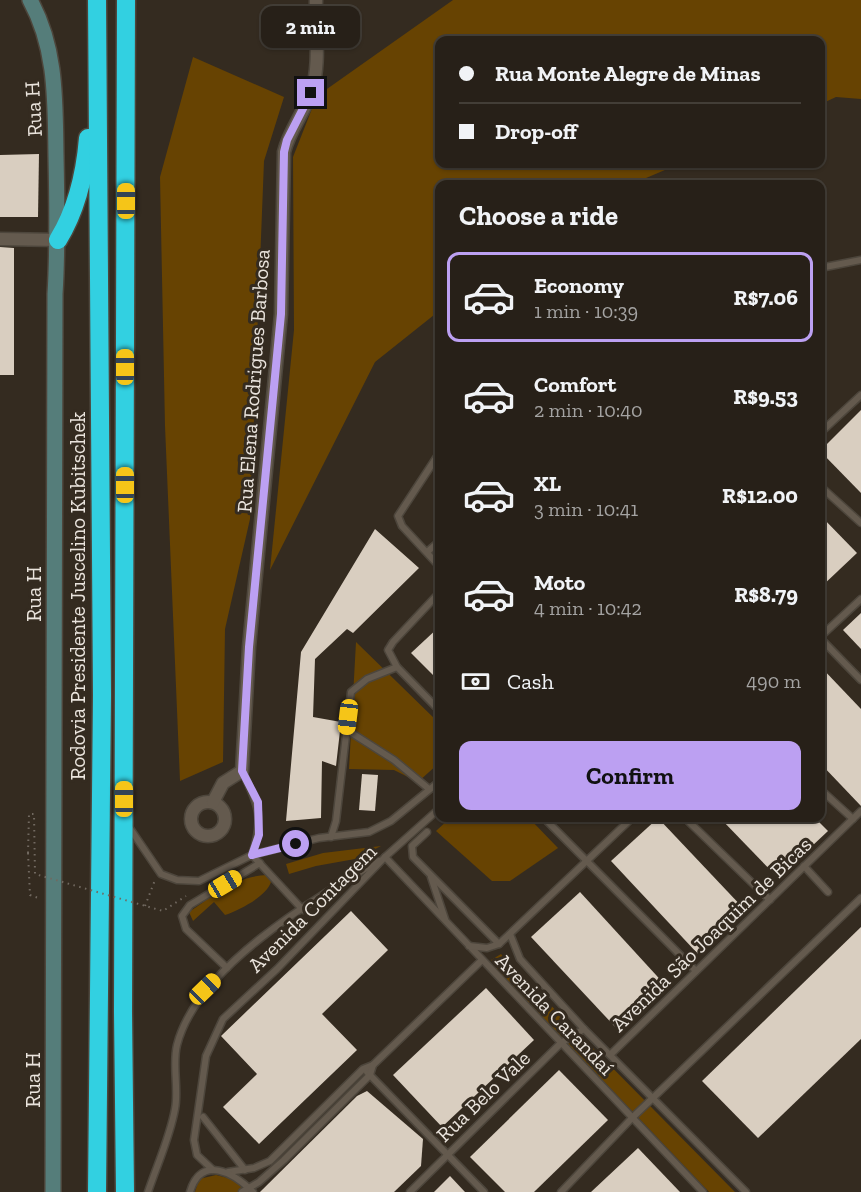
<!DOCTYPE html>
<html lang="en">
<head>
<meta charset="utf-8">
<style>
  :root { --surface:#272018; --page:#332d25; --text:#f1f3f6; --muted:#a4a3a2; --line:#433e37; --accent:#bca0f2 }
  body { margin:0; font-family:"Zilla Slab",serif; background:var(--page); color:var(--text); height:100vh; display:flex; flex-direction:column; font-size:22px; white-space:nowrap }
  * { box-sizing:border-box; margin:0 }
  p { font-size:20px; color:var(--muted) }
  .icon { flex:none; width:33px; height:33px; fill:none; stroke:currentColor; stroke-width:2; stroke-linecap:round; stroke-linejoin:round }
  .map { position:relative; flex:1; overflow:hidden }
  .details { position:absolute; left:435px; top:180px; width:390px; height:642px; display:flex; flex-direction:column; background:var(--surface); border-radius:12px; box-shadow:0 2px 4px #0004,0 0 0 2px var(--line) }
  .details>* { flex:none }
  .hud { position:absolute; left:435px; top:36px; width:390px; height:132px; border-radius:12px; box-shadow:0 2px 4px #0004,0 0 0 2px var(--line); display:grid; align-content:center; height:132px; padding:0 24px; background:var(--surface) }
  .end { position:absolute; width:27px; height:27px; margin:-14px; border:8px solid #bca0f2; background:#111; box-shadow:0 0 0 3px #111 }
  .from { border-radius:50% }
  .bubble { position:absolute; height:42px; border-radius:12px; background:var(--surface); box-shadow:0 2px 4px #0004,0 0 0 2px var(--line); font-size:20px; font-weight:800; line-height:42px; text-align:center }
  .car { position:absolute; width:18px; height:36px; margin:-18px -9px; border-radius:8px; box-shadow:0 0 4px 2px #0007; background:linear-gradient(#f5c518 24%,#345 0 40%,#f5c518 0 76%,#345 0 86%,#f5c518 0) }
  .hud b { display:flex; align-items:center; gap:21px; height:57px; font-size:22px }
  .hud b+b { border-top:2px solid var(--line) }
  .hud i { width:15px; height:15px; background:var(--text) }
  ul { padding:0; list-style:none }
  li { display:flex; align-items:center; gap:18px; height:90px; margin:0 12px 9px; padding:0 12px; border:3px solid transparent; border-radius:12px }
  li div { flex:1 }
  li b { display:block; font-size:22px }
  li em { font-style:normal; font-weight:800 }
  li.on { border-color:var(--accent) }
  li>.icon { width:54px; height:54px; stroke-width:1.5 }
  h2 { padding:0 24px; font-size:27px; line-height:72px }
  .pay { display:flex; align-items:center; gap:15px; height:66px; padding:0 24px; font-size:22px }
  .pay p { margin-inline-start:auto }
  .button { display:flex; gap:12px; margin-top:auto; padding:12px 24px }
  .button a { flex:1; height:69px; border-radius:12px; background:var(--accent); color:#111; font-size:24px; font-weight:800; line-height:69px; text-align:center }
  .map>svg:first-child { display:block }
  .green { fill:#674302 }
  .building { fill:#d9cec0 }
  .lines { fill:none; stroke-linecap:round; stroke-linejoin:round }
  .service-casing { stroke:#4d463c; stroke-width:9 }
  .minor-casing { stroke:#4d463c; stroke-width:15 }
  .secondary-casing { stroke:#4d463c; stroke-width:18 }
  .motorway-casing { stroke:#4d463c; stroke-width:21 }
  .path { stroke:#716960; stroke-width:2; stroke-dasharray:1.5 4.5; stroke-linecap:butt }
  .service { stroke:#645a4e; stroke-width:6 }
  .minor { stroke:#645a4e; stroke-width:12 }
  .secondary { stroke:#557d7a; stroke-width:15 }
  .motorway { stroke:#32d0e1; stroke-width:18 }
  .path-bridge { stroke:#716960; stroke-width:2; stroke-dasharray:1.5 4.5; stroke-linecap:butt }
  .route { stroke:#bca0f2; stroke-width:8 }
  .labels { text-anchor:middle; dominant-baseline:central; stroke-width:6; stroke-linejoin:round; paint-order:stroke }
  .street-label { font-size:21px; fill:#eae4dd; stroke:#342b20 }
</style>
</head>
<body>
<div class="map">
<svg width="861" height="1192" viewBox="0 0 861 1192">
  <rect width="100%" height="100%" fill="#342b20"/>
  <g class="green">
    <path d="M453 0H861V99L836 97 821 104 820 40H440V164H679L632 184H440L439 311 375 362 270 570 294 330 293 157 317 96Z"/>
    <path d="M193 57 284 97 264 161 250 519 225 629 223 762 180 781 165 426 160 177Z"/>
    <path d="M356 642 439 723V763L418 782 394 770 349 769Z"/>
    <path d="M450 818H529L558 848 510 881H492L436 831Z"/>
    <path d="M381 846 355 859 316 866 289 874 286 864 323 853Z"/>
    <path d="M267 875 271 882C266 897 239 910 225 915L214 902 193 921 189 912C214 895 236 876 267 875Z"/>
    <path d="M501 954 507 961 735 1192H709L494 966 491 960Z"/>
    <path d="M216 1175 236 1180 247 1192H195L199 1179Z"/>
  </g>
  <g class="building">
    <path d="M39 154 38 217H0V155Z"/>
    <path d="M0 247 14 248V375H0Z"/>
    <path d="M861 410V493L820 451Z"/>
    <path d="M820 515 857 553 820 588Z"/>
    <path d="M375 529 419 568 353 633 347 629 315 659 313 717 341 722 336 766 322 761 321 818 286 821 301 652Z"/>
    <path d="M861 613V649L843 630Z"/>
    <path d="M440 626V682L411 653Z"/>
    <path d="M820 666 861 709V806L820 763Z"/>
    <path d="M362 774 378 775 375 811 359 810Z"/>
    <path d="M658 818 745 910 698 954 611 861Z"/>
    <path d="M720 818H815L828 831 778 878Z"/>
    <path d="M580 892 667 987 619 1031 531 937Z"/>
    <path d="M351 911 388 950 322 1014 357 1050 259 1144 223 1107 257 1074 221 1036Z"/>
    <path d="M861 927V1039L758 1138 702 1081Z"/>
    <path d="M486 988 534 1040 442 1127 393 1075Z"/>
    <path d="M559 1070 608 1120 534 1192H505L470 1157Z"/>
    <path d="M367 1091 423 1139 421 1166 394 1192H260L357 1096Z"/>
    <path d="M638 1148 680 1192H591Z"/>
    <path d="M450 1176 465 1192H434Z"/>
  </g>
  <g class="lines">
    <defs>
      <g id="service">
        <path d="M820 268 861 260"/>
        <path d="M820 433 861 395"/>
        <path d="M440 452 398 516 402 526 440 567"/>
        <path d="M820 486 861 523"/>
        <path d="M427 552 440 541"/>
        <path d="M440 592 393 642 388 650 397 667 440 711"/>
        <path d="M820 637 861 599"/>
        <path d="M820 638 861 680"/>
        <path d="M347 730 394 760 429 789"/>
        <path d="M242 771C259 805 264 819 252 855"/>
        <path d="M820 789 853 819"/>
        <path d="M544 818 696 971"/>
        <path d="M685 818 770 900"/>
        <path d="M129 827 161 874 177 880 199 881 252 855 319 838 369 832 391 821 440 781"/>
        <path d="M427 832 412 846 413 857 499 944"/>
        <path d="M331 837 336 821 351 692 367 679 397 667"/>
        <path d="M252 855 303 910"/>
        <path d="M385 857 703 1192"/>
        <path d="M804 866 828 892"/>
        <path d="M431 877 445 919"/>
        <path d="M510 934 520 959 584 1029 746 1192"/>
        <path d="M469 946 487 948 499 944 632 818"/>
        <path d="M227 968 186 929 182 916 190 905 260 863"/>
        <path d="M610 1055 861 811"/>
        <path d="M367 1072 484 1192"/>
        <path d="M203 1117 245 1170"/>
        <path d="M213 1170 197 1155 194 1140 206 1056 223 1019 277 969 385 857 440 808"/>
        <path d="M228 1172 254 1168 270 1161 363 1069 373 1065 482 960"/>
        <path d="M148 1192C157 1165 170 1137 175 1109 179 1089 172 1065 177 1045 197 967 312 900 379 861"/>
        <path d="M190 1192C201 1154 234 1173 253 1192"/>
        <path d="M242 1192 259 1182 284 1160 370 1075 373 1065"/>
        <path d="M410 1192 561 1043 584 1029"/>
        <path d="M561 1192 632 1118 861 898"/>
      </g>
      <g id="minor">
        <path d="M0 239 58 240"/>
        <circle cx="208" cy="819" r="17"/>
        <path d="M213 802 223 783 242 771 249 647 281 314 284 152C289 131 303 114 311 93 321 65 315 29 316 0"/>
      </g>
      <path id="secondary" d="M30 0C57 49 55 102 56 156 57 202 58 247 55 294L53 1192"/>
      <g id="motorway">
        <path d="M58 240C77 209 85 174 88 138"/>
        <path d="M97 1192 102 695 97 0"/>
        <path d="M125 1192 123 1012 126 0"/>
      </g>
    </defs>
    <use href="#service" class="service-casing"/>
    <use href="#minor" class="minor-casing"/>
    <use href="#secondary" class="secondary-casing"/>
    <use href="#motorway" class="motorway-casing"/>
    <g class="path">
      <path d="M28 853 30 895 41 899"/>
      <path d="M145 906 155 880"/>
    </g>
    <use href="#service" class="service"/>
    <use href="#minor" class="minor"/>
    <use href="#secondary" class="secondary"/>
    <use href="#motorway" class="motorway"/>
    <path class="path-bridge" d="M28 853 29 814H34L35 874 163 911 186 896"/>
  </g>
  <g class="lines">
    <path class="route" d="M296 844 252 855 259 835 258 802 242 771 249 647 281 314 284 152 287 140 311 93"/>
  </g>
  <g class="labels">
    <g class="street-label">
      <text transform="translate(33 109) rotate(-93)">Rua H</text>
      <text transform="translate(253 381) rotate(-86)">Rua Elena Rodrigues Barbosa</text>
      <text transform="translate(33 594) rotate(-90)">Rua H</text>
      <text transform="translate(77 596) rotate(-90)">Rodovia Presidente Juscelino Kubitschek</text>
      <text transform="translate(312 908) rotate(-45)">Avenida Contagem</text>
      <text transform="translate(711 934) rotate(-44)">Avenida São Joaquim de Bicas</text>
      <text transform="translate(555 1014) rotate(46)">Avenida Carandaí</text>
      <text transform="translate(32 1080) rotate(-90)">Rua H</text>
      <text transform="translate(483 1096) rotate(-44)">Rua Belo Vale</text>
    </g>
  </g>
</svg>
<i class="end from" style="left:296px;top:844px"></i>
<i class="end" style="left:311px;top:93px"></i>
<div class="bubble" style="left:261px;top:6px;width:99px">2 min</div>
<i class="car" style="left:126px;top:201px;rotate:0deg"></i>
<i class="car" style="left:125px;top:367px;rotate:0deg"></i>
<i class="car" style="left:125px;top:485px;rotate:0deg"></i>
<i class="car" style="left:348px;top:717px;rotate:187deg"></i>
<i class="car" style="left:124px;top:799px;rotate:0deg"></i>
<i class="car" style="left:225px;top:884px;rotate:59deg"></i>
<i class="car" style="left:205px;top:989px;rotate:46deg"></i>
<div class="hud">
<b><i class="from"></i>Rua Monte Alegre de Minas</b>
<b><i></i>Drop-off</b>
</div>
<section class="details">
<h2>Choose a ride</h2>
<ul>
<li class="on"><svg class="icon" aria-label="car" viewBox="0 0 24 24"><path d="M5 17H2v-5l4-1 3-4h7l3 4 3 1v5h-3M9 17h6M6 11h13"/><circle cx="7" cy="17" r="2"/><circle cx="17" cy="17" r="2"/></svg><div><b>Economy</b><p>1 min · 10:39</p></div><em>R$7.06</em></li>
<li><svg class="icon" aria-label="car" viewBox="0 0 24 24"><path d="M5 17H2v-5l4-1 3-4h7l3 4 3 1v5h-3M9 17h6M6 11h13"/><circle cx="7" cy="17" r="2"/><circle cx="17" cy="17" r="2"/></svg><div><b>Comfort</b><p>2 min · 10:40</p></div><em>R$9.53</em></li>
<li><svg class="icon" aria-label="car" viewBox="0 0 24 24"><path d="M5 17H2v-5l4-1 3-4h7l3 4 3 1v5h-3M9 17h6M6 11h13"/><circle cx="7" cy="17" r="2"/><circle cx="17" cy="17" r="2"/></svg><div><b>XL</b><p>3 min · 10:41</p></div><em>R$12.00</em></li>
<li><svg class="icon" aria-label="car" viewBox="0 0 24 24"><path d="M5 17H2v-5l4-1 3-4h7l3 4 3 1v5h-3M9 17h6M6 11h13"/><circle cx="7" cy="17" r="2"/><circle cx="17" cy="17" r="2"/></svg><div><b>Moto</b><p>4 min · 10:42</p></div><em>R$8.79</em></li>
</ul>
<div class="pay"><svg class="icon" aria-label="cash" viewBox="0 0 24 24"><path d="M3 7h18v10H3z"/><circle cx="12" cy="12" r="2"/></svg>Cash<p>490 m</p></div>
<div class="button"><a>Confirm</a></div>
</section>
</div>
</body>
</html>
